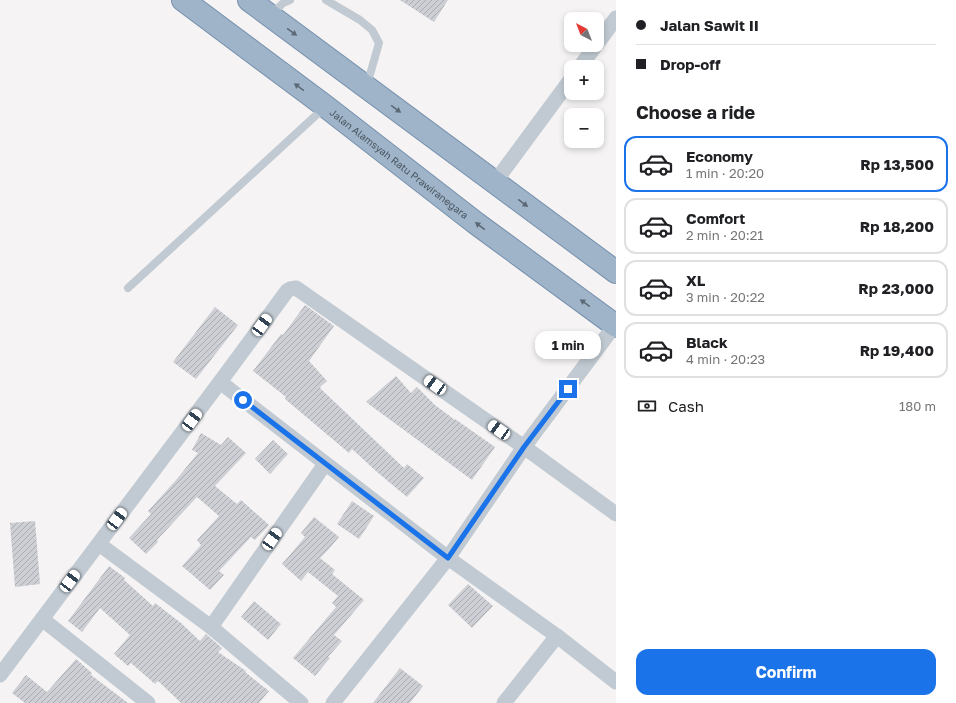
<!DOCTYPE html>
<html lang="en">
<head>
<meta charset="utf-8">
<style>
  :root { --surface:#fff; --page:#f6f6f6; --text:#202124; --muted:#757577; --line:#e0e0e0; --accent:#1a73e8 }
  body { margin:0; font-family:"Golos Text",sans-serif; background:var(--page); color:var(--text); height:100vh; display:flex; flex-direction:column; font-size:15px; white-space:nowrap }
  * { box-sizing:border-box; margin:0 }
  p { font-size:13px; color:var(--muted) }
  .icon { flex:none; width:22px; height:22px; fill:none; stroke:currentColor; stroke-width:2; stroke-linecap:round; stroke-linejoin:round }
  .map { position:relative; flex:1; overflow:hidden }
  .side { display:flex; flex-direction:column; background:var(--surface); width:340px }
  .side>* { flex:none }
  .top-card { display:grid; align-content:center; height:88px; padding:0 20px; background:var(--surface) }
  .needle { width:26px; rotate:318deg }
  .tools { position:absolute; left:564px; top:12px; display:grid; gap:8px }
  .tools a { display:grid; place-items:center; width:40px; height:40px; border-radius:8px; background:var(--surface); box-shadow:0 2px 6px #0003; font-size:20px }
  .end { position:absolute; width:18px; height:18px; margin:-9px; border:5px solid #1a73e8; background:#fff; box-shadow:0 0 0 2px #fff }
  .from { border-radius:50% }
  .bubble { position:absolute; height:28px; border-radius:12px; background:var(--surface); box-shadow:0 2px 6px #0003; font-size:13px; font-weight:700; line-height:28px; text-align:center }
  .car { position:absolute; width:12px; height:24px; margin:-12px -6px; border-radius:5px; box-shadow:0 0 3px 1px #0007; background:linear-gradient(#fff 24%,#345 0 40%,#fff 0 76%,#345 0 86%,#fff 0) }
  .top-card b { display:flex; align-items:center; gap:14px; height:38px; font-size:15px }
  .top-card b+b { border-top:1px solid var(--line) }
  .top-card i { width:10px; height:10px; background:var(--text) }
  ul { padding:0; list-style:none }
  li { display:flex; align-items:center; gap:12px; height:56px; margin:0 8px 6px; padding:0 12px; border:2px solid var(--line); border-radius:12px }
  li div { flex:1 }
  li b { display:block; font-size:15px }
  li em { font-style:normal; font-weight:700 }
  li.current { border-color:var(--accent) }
  li>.icon { width:36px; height:36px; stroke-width:1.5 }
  h2 { padding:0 20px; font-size:18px; line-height:48px }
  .pay { display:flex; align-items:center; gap:10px; height:44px; padding:0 20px; font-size:15px }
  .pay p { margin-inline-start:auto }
  .cta { display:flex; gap:8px; margin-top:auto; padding:8px 20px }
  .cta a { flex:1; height:46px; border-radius:12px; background:var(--accent); color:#fff; font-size:16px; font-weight:700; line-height:46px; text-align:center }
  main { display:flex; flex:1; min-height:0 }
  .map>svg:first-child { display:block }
  .building { fill:url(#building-hatch) }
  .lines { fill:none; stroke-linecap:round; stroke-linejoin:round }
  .trunk-casing { stroke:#7690ad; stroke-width:24 }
  .service { stroke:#c1cad2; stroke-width:8 }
  .minor { stroke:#c1cad2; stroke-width:15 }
  .trunk { stroke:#9fb4c9; stroke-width:22 }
  .oneway { fill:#5b6976 }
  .route { stroke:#1a73e8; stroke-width:5 }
  .labels { text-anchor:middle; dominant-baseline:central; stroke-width:3; stroke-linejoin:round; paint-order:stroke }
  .street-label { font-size:10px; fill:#4a5661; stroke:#fff }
</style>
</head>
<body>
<main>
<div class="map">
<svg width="616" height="703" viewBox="0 0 616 703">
  <defs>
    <pattern id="building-hatch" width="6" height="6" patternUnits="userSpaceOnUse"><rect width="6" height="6" fill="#cdcfd5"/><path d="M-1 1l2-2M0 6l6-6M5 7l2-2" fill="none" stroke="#a8abb0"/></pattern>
  </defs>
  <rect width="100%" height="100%" fill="#f5f3f3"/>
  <g class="building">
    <path d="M400 0H448L434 22Z"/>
    <path d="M305 305 334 326 309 361 327 381 320 387 321 389 404 468 407 464 424 478 407 497 377 472 352 449 349 453 285 399 286 397 253 371 281 334 283 335Z"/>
    <path d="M215 307 238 325 196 379 173 362Z"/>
    <path d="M396 376 411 393 417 387 435 405 455 420V419L495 447 472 480 366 402Z"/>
    <path d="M201 433 221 445 228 437 246 453 215 486 237 504 241 500 269 525 255 540 251 537 219 571 224 575 210 590 182 566 201 545 197 540 219 516 197 497 157 540 158 542 146 554 129 538 151 514 148 511 176 480 198 453 192 450Z"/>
    <path d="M273 440 288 454 270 474 255 459Z"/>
    <path d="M352 501 374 516 359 539 337 524Z"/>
    <path d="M314 517 339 537 328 550 320 558 335 570 332 574 364 600 334 635 342 641 328 657 330 658 315 676 293 658 336 607 332 603 338 596 308 572 301 581 282 564 305 537 301 533Z"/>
    <path d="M35 521 40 584 15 587 10 523Z"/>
    <path d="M109 566 125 578 124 580 153 606 155 603 181 623 200 641 206 634 222 648 218 652 246 671 245 672 269 691 259 703H181L158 681 155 684 131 663 128 666 114 654 130 635 100 608 82 632 68 621Z"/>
    <path d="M468 584 493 606 472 628 448 605Z"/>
    <path d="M254 601 281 624 268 640 241 617Z"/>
    <path d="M76 659 92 673 91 675 128 703H25L12 693 26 675 47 692Z"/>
    <path d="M400 668 423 686 410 703H373Z"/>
  </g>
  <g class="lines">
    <defs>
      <g id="trunk">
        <path id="s1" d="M183 0 325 106 477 224 616 326"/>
        <path d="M249 0 616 272"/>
      </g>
    </defs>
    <use href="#trunk" class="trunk-casing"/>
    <g class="service">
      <path d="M326 0 360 20 372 30 379 43 367 85"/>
      <path d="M271 15 283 3 290 0"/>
      <path d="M128 288 325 107"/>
    </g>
    <g class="minor">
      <path d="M597 44 616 18"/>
      <path d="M580 67 596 45"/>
      <path d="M495 182 571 79"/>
      <path d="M220 382 448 558 557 636 616 682"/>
      <path d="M99 544 211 627 301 703"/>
      <path d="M42 619 148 703"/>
      <path d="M211 627 325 464"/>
      <path d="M0 675 220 382 287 291 290 289 296 288 524 447 616 514"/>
      <path d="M333 703 448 558 524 447 615 325"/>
      <path d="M504 703 557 636"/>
    </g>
    <use href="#trunk" class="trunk"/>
  </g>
  <defs><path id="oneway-solid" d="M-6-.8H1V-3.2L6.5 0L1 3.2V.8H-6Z"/></defs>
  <g class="oneway">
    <use href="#oneway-solid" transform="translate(292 32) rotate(36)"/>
    <use href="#oneway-solid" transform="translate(299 87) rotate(-144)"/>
    <use href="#oneway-solid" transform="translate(396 109) rotate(36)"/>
    <use href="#oneway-solid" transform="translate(523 203) rotate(37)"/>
    <use href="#oneway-solid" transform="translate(480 226) rotate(-143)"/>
    <use href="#oneway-solid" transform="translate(585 303) rotate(-144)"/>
  </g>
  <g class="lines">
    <path class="route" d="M243 400 448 558 524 447 568 389"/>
  </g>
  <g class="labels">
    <g class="street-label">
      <text stroke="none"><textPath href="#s1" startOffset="271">Jalan Alamsyah Ratu Prawiranegara</textPath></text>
    </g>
  </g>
</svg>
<div class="tools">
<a><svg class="needle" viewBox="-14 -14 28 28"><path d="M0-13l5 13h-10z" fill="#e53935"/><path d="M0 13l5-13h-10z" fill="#757577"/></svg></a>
<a>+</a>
<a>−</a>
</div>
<i class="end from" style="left:243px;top:400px"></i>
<i class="end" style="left:568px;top:389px"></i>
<div class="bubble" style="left:535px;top:331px;width:66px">1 min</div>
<i class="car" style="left:262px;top:325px;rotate:36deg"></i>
<i class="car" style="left:435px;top:385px;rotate:305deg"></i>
<i class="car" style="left:192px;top:420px;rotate:37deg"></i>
<i class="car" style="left:499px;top:430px;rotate:305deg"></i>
<i class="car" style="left:117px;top:519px;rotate:37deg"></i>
<i class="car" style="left:272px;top:539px;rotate:35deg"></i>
<i class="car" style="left:70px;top:581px;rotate:37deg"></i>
</div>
<section class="side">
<div class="top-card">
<b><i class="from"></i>Jalan Sawit II</b>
<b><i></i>Drop-off</b>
</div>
<h2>Choose a ride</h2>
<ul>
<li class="current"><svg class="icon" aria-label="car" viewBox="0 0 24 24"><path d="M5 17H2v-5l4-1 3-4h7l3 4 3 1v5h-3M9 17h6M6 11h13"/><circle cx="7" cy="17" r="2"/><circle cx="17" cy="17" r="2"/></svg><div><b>Economy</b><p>1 min · 20:20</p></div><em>Rp 13,500</em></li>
<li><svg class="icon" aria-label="car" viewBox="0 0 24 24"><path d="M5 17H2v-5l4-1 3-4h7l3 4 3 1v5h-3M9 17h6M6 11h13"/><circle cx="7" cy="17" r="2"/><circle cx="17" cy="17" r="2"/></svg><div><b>Comfort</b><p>2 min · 20:21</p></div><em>Rp 18,200</em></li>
<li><svg class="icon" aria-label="car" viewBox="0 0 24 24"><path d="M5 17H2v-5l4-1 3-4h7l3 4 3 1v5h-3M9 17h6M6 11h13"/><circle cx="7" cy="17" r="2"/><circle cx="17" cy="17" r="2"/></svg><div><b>XL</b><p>3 min · 20:22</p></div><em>Rp 23,000</em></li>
<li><svg class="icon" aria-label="car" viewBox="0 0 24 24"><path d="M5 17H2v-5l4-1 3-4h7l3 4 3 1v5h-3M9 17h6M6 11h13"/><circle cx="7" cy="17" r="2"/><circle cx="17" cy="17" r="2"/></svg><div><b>Black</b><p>4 min · 20:23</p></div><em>Rp 19,400</em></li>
</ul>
<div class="pay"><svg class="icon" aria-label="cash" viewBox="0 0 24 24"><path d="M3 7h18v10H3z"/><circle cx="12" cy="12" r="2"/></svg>Cash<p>180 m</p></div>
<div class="cta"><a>Confirm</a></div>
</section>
</main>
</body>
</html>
